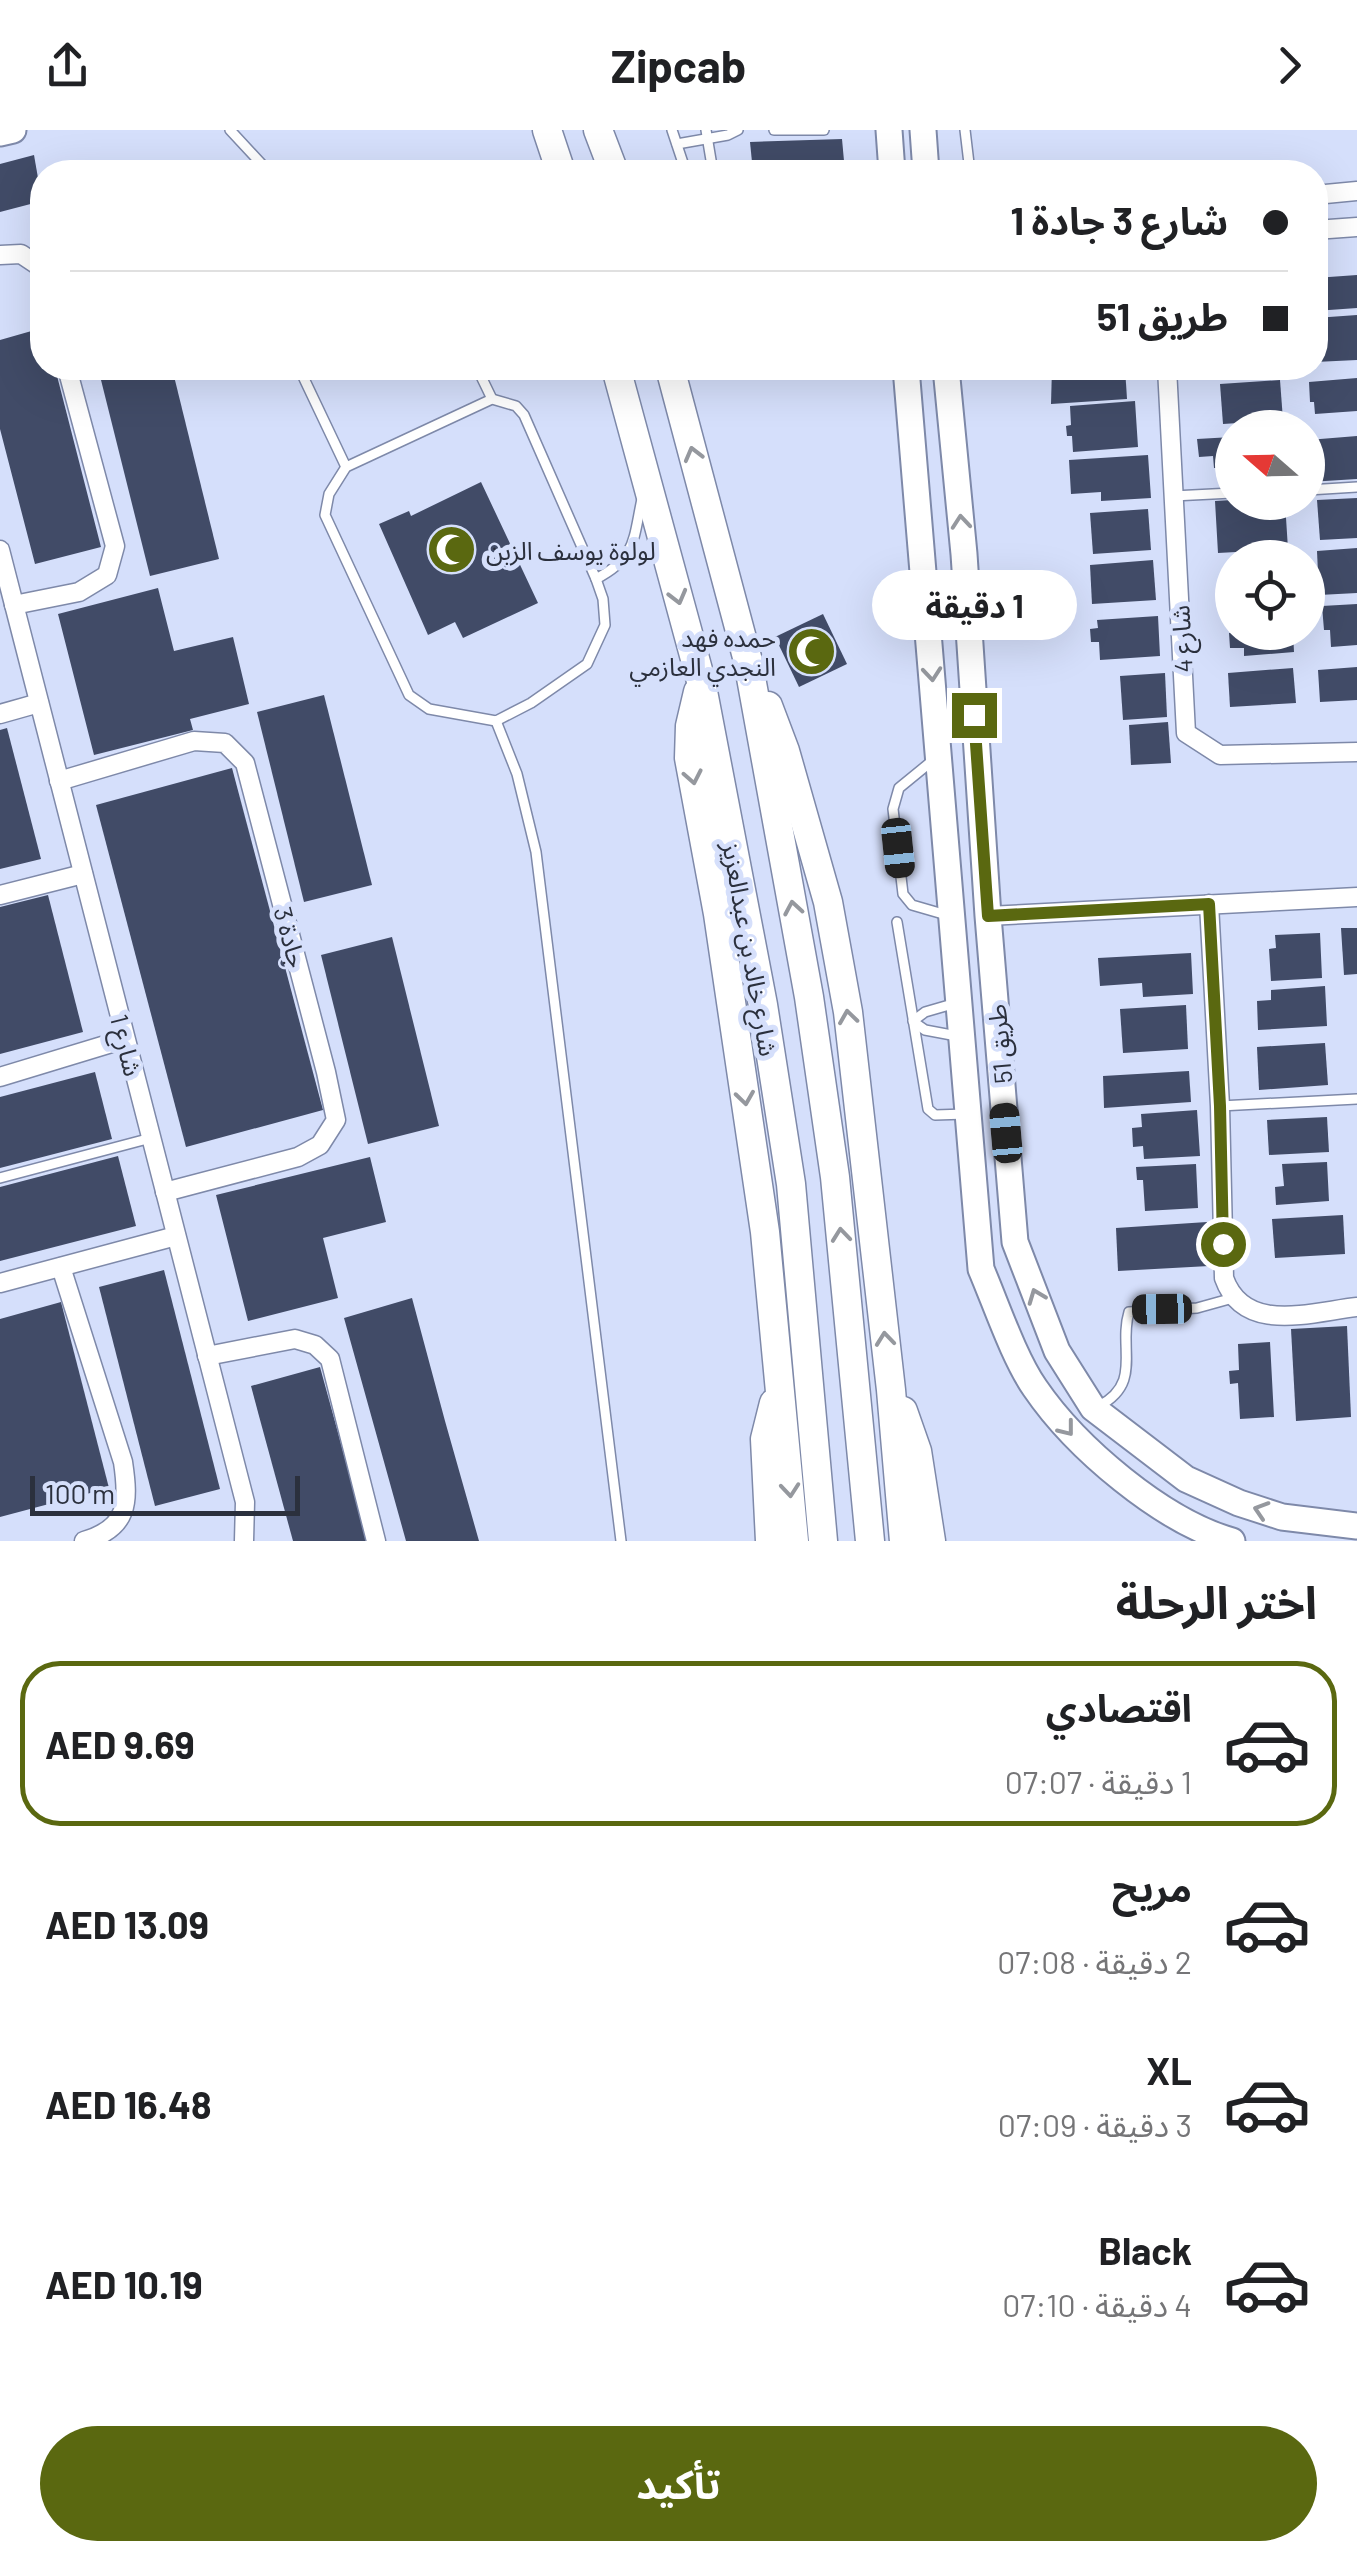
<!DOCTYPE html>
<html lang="ar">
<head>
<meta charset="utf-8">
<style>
  :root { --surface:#fff; --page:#f2f2f2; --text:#202124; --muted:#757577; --line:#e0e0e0; --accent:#5a6810 }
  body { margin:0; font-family:Barlow,"Noto Sans Arabic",sans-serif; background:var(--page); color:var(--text); direction:rtl; height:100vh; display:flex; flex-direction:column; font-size:38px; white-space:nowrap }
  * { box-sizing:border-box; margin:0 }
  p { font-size:32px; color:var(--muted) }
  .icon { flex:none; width:55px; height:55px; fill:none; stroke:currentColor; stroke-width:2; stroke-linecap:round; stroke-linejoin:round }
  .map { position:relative; height:1411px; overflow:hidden; direction:ltr }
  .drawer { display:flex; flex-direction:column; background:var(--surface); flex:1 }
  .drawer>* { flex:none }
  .banner { position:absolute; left:30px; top:30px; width:1298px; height:220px; border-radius:40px; box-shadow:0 10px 40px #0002; direction:rtl; display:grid; align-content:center; height:220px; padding:0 40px; background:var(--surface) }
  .needle { width:65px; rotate:290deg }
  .tools { position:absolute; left:1215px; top:280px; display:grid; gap:20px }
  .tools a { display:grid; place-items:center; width:110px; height:110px; border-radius:50%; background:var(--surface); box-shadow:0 10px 40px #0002; font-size:50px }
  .scale { position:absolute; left:30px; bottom:25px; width:270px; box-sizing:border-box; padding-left:10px; border:5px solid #2b303d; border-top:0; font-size:28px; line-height:35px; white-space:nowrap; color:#2b303d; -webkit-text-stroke:8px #d5dffb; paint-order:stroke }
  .end { position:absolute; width:45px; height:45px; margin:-22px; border:12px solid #5a6810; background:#fff; box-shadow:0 0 0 5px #fff }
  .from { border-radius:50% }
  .bubble { position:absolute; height:70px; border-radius:35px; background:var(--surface); box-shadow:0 10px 40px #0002; font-size:32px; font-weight:700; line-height:70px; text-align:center; direction:rtl }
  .car { position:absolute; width:30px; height:60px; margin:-30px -15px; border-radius:12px; box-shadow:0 0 8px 2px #0007; background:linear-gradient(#222 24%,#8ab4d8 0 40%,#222 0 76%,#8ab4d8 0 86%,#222 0) }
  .banner b { display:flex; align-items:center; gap:35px; height:95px; font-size:38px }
  .banner b+b { border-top:2px solid var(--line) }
  .banner i { width:25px; height:25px; background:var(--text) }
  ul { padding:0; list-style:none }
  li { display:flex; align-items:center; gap:30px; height:165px; margin:0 20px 15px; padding:0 20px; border:5px solid transparent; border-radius:40px }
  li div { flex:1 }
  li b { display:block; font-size:38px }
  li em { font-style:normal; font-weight:700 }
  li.active { border-color:var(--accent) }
  li>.icon { width:90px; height:90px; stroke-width:1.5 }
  h2 { padding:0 40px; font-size:45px; line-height:120px }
  .action { display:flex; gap:20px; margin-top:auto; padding:20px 40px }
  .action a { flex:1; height:115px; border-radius:60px; background:var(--accent); color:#fff; font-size:40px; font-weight:700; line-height:115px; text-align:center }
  header { display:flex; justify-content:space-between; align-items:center; height:130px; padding:0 40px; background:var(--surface); font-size:45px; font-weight:700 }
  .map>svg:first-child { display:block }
  .building { fill:#414b67 }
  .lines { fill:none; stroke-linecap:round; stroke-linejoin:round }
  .lane-casing { stroke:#7e89a9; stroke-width:12 }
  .street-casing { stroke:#7e89a9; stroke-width:21 }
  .secondary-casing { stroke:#7e89a9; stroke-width:29 }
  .primary-casing { stroke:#7e89a9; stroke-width:31 }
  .lane { stroke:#fff; stroke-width:9 }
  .street { stroke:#fff; stroke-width:18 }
  .secondary { stroke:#fff; stroke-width:25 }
  .primary { stroke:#fff; stroke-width:28 }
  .oneway { stroke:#95989e }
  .route { stroke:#5a6810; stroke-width:12 }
  .labels { text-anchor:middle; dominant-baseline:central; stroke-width:10; stroke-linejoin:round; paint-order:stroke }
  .poi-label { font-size:25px; fill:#2b303d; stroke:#d5dffb; text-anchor:start }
  .street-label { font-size:25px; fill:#2b303d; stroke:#d5dffb }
</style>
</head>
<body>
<header><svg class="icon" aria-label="forward" viewBox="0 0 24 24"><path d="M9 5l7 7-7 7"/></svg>Zipcab<svg class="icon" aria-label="share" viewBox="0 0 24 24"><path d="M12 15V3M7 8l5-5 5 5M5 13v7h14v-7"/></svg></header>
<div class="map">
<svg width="1357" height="1411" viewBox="0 0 1357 1411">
  <rect width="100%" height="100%" fill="#d5dffb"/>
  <g class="building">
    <path d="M842 9 845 42H753L750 12Z"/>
    <path d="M34 25 42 71 0 82V34Z"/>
    <path d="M1357 145V178L1315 181V148Z"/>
    <path d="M1357 185V230L1315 232V188Z"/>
    <path d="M42 198V238H55L101 417 35 434 0 299V210Z"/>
    <path d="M98 238H172L219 429 150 446Z"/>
    <path d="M1052 238H1125L1127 269 1051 274Z"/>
    <path d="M1357 248V281L1315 284 1314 272H1310L1309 252Z"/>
    <path d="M1280 250 1283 290 1223 294 1220 254Z"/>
    <path d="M1135 271 1138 317 1073 322 1072 306H1067L1066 296 1071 295 1070 276Z"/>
    <path d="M1357 306V349L1309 352 1308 310Z"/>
    <path d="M1232 307V357H1225L1224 338H1214L1213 326 1199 327 1197 309Z"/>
    <path d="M1148 325 1151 368 1101 371V362L1071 364 1069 330Z"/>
    <path d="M481 352 538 473 463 508 455 492 428 505 379 394 409 381 411 386Z"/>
    <path d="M1357 368V408L1320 410 1317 370Z"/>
    <path d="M1232 370V372H1285L1288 419 1218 423 1215 371Z"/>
    <path d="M1148 379 1151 420 1093 424 1090 383Z"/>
    <path d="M1357 418V463L1319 465 1317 421Z"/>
    <path d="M1153 430 1156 470 1092 474 1090 435Z"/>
    <path d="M158 458 174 521 233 507 249 574 190 589 193 600 94 625 58 484Z"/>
    <path d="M1357 474V515L1331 517 1330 500H1324L1322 476Z"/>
    <path d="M823 484 847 534 799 557 775 507Z"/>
    <path d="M1158 486 1160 526 1100 530 1099 512H1091L1090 499 1098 498 1097 490Z"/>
    <path d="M1293 502 1294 522 1244 526V518H1230L1229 503Z"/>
    <path d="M1357 537V570L1320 572 1318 540Z"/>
    <path d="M1293 538 1296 573 1230 577 1228 543Z"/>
    <path d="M1165 543 1167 587 1123 590 1120 546Z"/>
    <path d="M324 565 372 755 304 772 257 582Z"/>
    <path d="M1168 592 1171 633 1131 635 1129 595Z"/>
    <path d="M7 598 41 729 0 739V600Z"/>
    <path d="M232 638 323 980 186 1017 96 675Z"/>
    <path d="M48 765 83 902 0 924V777Z"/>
    <path d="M1341 798H1357V844L1344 845Z"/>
    <path d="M1320 803 1322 848 1271 851 1269 819 1276 818 1275 805Z"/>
    <path d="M392 807 439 996 368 1014 321 825Z"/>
    <path d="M1191 823 1193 864 1143 867 1142 853 1100 856 1098 828Z"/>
    <path d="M1325 856 1327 896 1258 900 1257 871 1271 870V860Z"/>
    <path d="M1186 875 1188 919 1123 923 1120 879Z"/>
    <path d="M1325 913 1328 955 1259 960 1257 917Z"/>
    <path d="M1189 941 1191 972 1104 978 1103 946Z"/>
    <path d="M95 942 112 1009 0 1038V967Z"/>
    <path d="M1197 980 1200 1026 1144 1029 1143 1016 1133 1017 1132 998 1142 997 1141 984Z"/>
    <path d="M1327 987 1329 1022 1269 1025 1267 990Z"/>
    <path d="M118 1026 136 1096 0 1131V1057Z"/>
    <path d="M370 1027 386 1092 323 1108 338 1168 248 1191 216 1065Z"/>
    <path d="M1327 1032 1329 1071 1276 1075 1275 1057 1284 1056 1282 1034Z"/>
    <path d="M1196 1034 1198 1078 1145 1081 1143 1050H1137L1136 1037Z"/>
    <path d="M1343 1085 1345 1124 1275 1128 1272 1089Z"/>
    <path d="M1207 1092 1209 1136 1118 1141 1116 1098Z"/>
    <path d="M164 1140 220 1359 155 1376 99 1157Z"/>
    <path d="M412 1168 445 1291 479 1411H406L344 1188Z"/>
    <path d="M61 1172 109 1358 0 1387V1189Z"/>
    <path d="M1347 1196 1351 1287 1296 1291 1291 1199Z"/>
    <path d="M1270 1212 1274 1287 1240 1289 1238 1253 1230 1254 1229 1241 1239 1240 1238 1214Z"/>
    <path d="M320 1237 337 1299 367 1411H293L259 1286 251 1256Z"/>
  </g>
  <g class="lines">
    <defs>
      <g id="lane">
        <path d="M230 0 269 42"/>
        <path d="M672 0 686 42"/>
        <path d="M706 0 713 42"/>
        <path d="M774 0H824"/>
        <path d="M965 0 970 42"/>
        <path d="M677 14 728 5 738 0"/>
        <path d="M710 42 729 40 737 42"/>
        <path d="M299 238 346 337"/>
        <path d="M477 238 492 269"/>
        <path d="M492 269 516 276 524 285 596 449 603 469 605 495 587 534 531 573 496 591 429 579 409 565 325 385 329 364 346 337Z"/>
        <path d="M1308 360 1357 357"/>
        <path d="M1173 366 1232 363"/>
        <path d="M596 449C636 428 633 411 642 369"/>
        <path d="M496 591 517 644 536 722 621 1411"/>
        <path d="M932 631 899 658 893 679 903 764 912 775 950 786"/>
        <path d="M897 792 928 979 935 985 966 984"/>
        <path d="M913 891 925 882 956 873"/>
        <path d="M915 893 925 900 957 906"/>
        <path d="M1220 976 1357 969"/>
        <path d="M0 1048 151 1008"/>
        <path d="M1099 1276C1143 1253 1118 1218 1129 1182L1197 1178 1233 1168"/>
      </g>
      <g id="street">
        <path d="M1315 65 1357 61"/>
        <path d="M1315 100 1357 97"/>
        <path d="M0 125 21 124 39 136 42 147"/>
        <path d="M1167 238 1186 603 1220 625 1357 622"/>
        <path d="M0 420 245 1372 244 1411"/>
        <path d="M14 475 79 462 107 445 115 416 67 238"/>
        <path d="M0 584 39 573"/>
        <path d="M59 651 194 611 225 613 245 633 326 942 336 990 320 1015 298 1027 165 1062"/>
        <path d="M0 765 83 744"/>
        <path d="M1209 774 1220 976 1224 1148C1244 1205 1311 1182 1357 1177"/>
        <path d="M988 786 1357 767"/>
        <path d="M0 947 125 909"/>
        <path d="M61 1137 123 1332C129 1372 129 1398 84 1411"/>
        <path d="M0 1153 176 1106"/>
        <path d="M207 1226 295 1209 315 1215 330 1229 376 1411"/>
      </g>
      <g id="secondary">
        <path d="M889 0 892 42"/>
        <path d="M923 0 926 42"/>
        <path d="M0 3 13 0"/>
        <path d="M906 238 981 1139C996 1174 1014 1228 1035 1258 1076 1318 1162 1391 1232 1411"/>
        <path d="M946 238 964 424 988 786 1015 1112 1057 1221 1093 1278 1186 1349 1239 1373 1282 1387 1357 1396"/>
      </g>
      <g id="primary">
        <path d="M547 0 561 42"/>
        <path d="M598 0 614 42"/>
        <path d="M616 238 701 551 763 875 791 1054 823 1411"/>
        <path d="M670 238 748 531 809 867 835 1047 870 1411"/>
        <path d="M698 562 690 596 689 628 718 784 765 1102 794 1411"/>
        <path d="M768 576 785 621 828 772 848 882 891 1260 904 1411"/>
        <path d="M903 1281 917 1321 931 1411"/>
        <path d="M770 1411 765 1309 774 1273"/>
      </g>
    </defs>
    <use href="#lane" class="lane-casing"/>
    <use href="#street" class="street-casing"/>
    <use href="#secondary" class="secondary-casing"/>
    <use href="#primary" class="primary-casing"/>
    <use href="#lane" class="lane"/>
    <use href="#street" class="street"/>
    <use href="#secondary" class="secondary"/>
    <use href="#primary" class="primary"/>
  </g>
  <defs><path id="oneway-chevron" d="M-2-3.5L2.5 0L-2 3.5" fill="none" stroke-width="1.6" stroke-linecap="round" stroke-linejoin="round" transform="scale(2.5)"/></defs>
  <g class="oneway">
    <use href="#oneway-chevron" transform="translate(693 324) rotate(-105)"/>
    <use href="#oneway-chevron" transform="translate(961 392) rotate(-95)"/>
    <use href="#oneway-chevron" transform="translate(678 467) rotate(75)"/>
    <use href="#oneway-chevron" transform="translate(932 544) rotate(85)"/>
    <use href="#oneway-chevron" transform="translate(693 647) rotate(79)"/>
    <use href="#oneway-chevron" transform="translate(793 778) rotate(-100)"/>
    <use href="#oneway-chevron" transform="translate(848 887) rotate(-98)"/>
    <use href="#oneway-chevron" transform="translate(745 968) rotate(82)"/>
    <use href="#oneway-chevron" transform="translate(841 1105) rotate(-96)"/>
    <use href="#oneway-chevron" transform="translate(1036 1166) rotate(-111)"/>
    <use href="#oneway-chevron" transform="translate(885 1209) rotate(-96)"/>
    <use href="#oneway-chevron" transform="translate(1067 1299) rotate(52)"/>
    <use href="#oneway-chevron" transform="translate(790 1360) rotate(85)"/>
    <use href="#oneway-chevron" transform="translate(1261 1380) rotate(-162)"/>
  </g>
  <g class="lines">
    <path class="route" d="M974 585 988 786 1209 774 1220 976 1223 1114"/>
  </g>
  <defs>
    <symbol id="mosque-disc" viewBox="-11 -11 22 22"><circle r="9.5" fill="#5a6810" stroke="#d5dffb"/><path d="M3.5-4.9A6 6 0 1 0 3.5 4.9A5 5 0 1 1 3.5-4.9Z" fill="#fff"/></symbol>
  </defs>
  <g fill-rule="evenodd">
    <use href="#mosque-disc" x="424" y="392" width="55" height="55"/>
    <use href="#mosque-disc" x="784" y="494" width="55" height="55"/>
  </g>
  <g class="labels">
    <g class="poi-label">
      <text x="486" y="420">لولوة يوسف الزبن</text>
      <text x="776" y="507" text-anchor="end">حمده فهد<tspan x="776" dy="29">النجدي العازمي</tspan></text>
    </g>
    <g class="street-label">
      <text transform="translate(1181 509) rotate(-93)">شارع 4</text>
      <text transform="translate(291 807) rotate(75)">جادة 3</text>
      <text transform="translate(751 819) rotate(80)">شارع خالد بن عبدالعزيز</text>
      <text transform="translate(999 914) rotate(-95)">طريق 51</text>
      <text transform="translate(127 915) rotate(76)">شارع 1</text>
    </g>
  </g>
</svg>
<div class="tools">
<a><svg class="needle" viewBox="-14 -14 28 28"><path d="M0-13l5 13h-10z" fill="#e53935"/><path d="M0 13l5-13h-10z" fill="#757577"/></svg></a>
<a><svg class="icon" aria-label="locate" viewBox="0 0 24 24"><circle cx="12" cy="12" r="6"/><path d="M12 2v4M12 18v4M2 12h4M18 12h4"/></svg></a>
</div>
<div class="scale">100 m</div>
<i class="end from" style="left:1223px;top:1114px"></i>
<i class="end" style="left:974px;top:585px"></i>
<div class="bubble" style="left:872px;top:440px;width:205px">1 دقيقة</div>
<i class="car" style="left:898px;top:718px;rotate:174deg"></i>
<i class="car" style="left:1006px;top:1003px;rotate:355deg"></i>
<i class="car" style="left:1162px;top:1179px;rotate:269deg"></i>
<div class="banner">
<b><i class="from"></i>شارع 3 جادة 1</b>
<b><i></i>طريق 51</b>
</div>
</div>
<section class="drawer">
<h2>اختر الرحلة</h2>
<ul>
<li class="active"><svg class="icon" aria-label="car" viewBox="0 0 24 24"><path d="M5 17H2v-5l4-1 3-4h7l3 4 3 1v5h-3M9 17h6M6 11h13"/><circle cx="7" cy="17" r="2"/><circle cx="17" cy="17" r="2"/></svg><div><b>اقتصادي</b><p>1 دقيقة · 07:07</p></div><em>AED 9.69</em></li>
<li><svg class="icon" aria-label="car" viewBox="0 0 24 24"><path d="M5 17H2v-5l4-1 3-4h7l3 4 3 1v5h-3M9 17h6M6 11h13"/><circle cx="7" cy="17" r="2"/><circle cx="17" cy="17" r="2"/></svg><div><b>مريح</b><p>2 دقيقة · 07:08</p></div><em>AED 13.09</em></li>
<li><svg class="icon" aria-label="car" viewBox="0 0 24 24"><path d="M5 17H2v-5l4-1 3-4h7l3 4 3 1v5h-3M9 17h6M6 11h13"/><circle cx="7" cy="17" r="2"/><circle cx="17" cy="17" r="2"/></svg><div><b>XL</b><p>3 دقيقة · 07:09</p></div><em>AED 16.48</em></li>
<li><svg class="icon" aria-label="car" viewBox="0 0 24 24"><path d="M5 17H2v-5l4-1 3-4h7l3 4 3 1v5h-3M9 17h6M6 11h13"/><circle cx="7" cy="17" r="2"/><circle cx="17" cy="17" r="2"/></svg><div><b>Black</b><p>4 دقيقة · 07:10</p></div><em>AED 10.19</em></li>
</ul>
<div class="action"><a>تأكيد</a></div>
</section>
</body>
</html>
